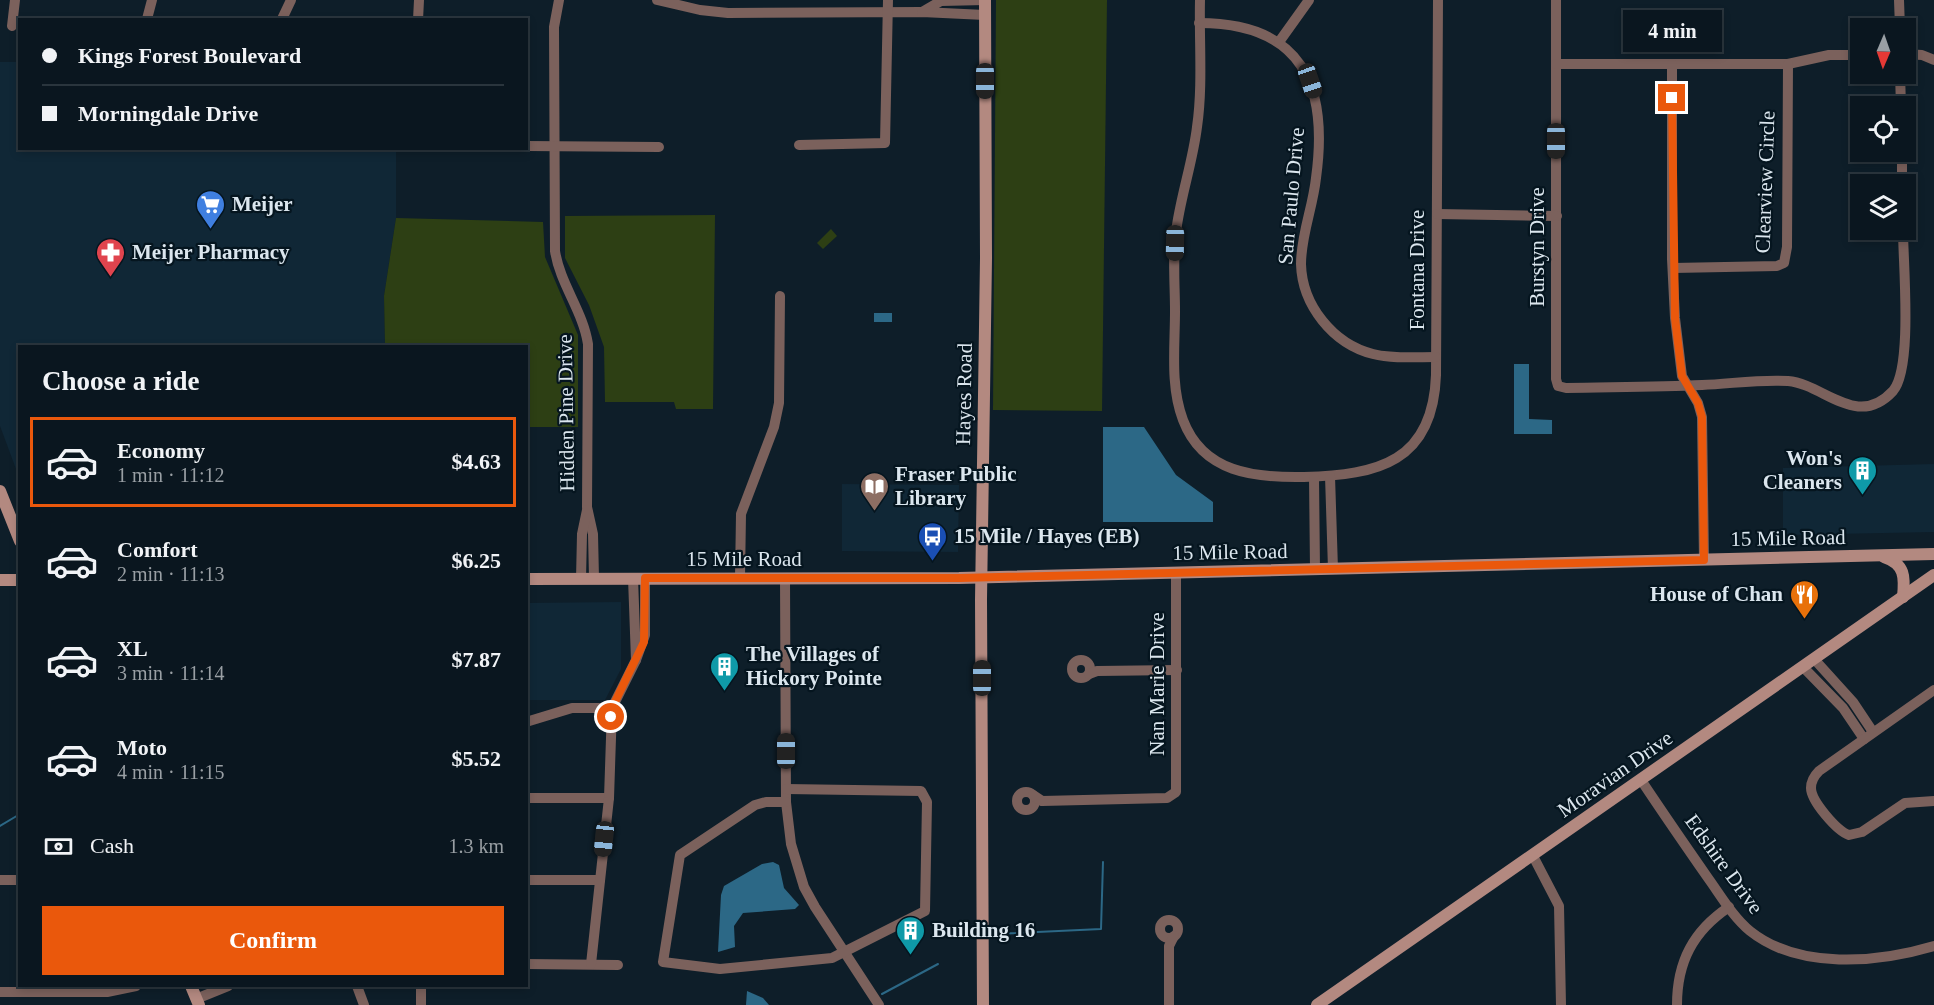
<!DOCTYPE html>
<html lang="en">
<head>
<meta charset="utf-8">
<style>
  :root { --surface:#0a161f; --page:#18232c; --text:#f1f3f6; --muted:#999fa4; --line:#2a353d; --accent:#ea580c }
  body { margin:0; font-family:Georgia,serif; background:var(--page); color:var(--text); height:100vh; display:flex; flex-direction:column; font-size:22px; white-space:nowrap }
  * { box-sizing:border-box; margin:0 }
  p { font-size:20px; color:var(--muted) }
  .icon { flex:none; width:33px; height:33px; fill:none; stroke:currentColor; stroke-width:2; stroke-linecap:round; stroke-linejoin:round }
  .map { position:relative; flex:1; overflow:hidden }
  .details { position:absolute; left:18px; top:345px; width:510px; height:642px; display:flex; flex-direction:column; background:var(--surface); border-radius:0px; box-shadow:0 3px 9px #0003,0 0 0 2px var(--line) }
  .details>* { flex:none }
  .top-card { position:absolute; left:18px; top:18px; width:510px; height:132px; border-radius:0px; box-shadow:0 3px 9px #0003,0 0 0 2px var(--line); display:grid; align-content:center; height:132px; padding:0 24px; background:var(--surface) }
  .needle { width:39px; rotate:182deg }
  .tools { position:absolute; left:1850px; top:18px; display:grid; gap:12px }
  .tools a { display:grid; place-items:center; width:66px; height:66px; border-radius:0px; background:var(--surface); box-shadow:0 3px 9px #0003,0 0 0 2px var(--line); font-size:30px }
  .end { position:absolute; width:27px; height:27px; margin:-14px; border:8px solid #ea580c; background:#fff; box-shadow:0 0 0 3px #fff }
  .from { border-radius:50% }
  .bubble { position:absolute; height:42px; border-radius:0px; background:var(--surface); box-shadow:0 3px 9px #0003,0 0 0 2px var(--line); font-size:20px; font-weight:700; line-height:42px; text-align:center }
  .car { position:absolute; width:18px; height:36px; margin:-18px -9px; border-radius:8px; box-shadow:0 0 4px 2px #0007; background:linear-gradient(#222 24%,#8ab4d8 0 40%,#222 0 76%,#8ab4d8 0 86%,#222 0) }
  .top-card b { display:flex; align-items:center; gap:21px; height:57px; font-size:22px }
  .top-card b+b { border-top:2px solid var(--line) }
  .top-card i { width:15px; height:15px; background:var(--text) }
  ul { padding:0; list-style:none }
  li { display:flex; align-items:center; gap:18px; height:90px; margin:0 12px 9px; padding:0 12px; border:3px solid transparent; border-radius:0px }
  li div { flex:1 }
  li b { display:block; font-size:22px }
  li em { font-style:normal; font-weight:700 }
  li.selected { border-color:var(--accent) }
  li>.icon { width:54px; height:54px; stroke-width:1.5 }
  h2 { padding:0 24px; font-size:27px; line-height:72px }
  .pay { display:flex; align-items:center; gap:15px; height:66px; padding:0 24px; font-size:22px }
  .pay p { margin-inline-start:auto }
  .cta { display:flex; gap:12px; margin-top:auto; padding:12px 24px }
  .cta a { flex:1; height:69px; border-radius:0px; background:var(--accent); color:#fff; font-size:24px; font-weight:700; line-height:69px; text-align:center }
  .map>svg:first-child { display:block }
  .built { fill:#102736 }
  .green { fill:#2d3f14 }
  .water { fill:#2c6886 }
  .lines { fill:none; stroke-linecap:round; stroke-linejoin:round }
  .stream { stroke:#2c6886; stroke-width:2 }
  .street { stroke:#7b615c; stroke-width:10 }
  .secondary { stroke:#b38980; stroke-width:12 }
  .route { stroke:#ea580c; stroke-width:8 }
  .labels { text-anchor:middle; dominant-baseline:central; stroke-width:4.5; stroke-linejoin:round; paint-order:stroke }
  .street-label { font-size:21px; fill:#dbe6ee; stroke:#05151f }
  .poi-label { font-size:21px; font-weight:bold; fill:#dbe6ee; stroke:#05151f; text-anchor:start }
</style>
</head>
<body>
<div class="map">
<svg width="1934" height="1005" viewBox="0 0 1934 1005">
  <rect width="100%" height="100%" fill="#0e1e29"/>
  <g class="built">
    <path d="M0 62H19L20 148 396 149V218L384 296 385 346H20L19 477 0 426Z"/>
    <path d="M1934 464V532L1783 535V468Z"/>
    <path d="M842 484 959 485 958 552 842 551Z"/>
    <path d="M621 602V669L605 700H527V603Z"/>
  </g>
  <g class="green">
    <path d="M996 0H1107L1102 411 993 410Z"/>
    <path d="M715 215 713 409H676L674 402H605L604 347 589 305 565 258V216Z"/>
    <path d="M396 218 543 222 545 257 578 335V427H527L526 346H385L384 296Z"/>
    <path d="M831 229 837 236 823 249 817 243Z"/>
  </g>
  <g class="water">
    <rect x="874" y="313" width="18" height="9"/>
    <path d="M1514 364H1529V419L1552 420V434H1514Z"/>
    <path d="M1103 427H1144L1176 475 1213 502V522H1103Z"/>
    <path d="M773 862 779 865 784 888 799 905 795 909 743 913 734 926 735 947 718 952 721 895 724 886 762 864Z"/>
    <path d="M747 991 763 998 769 1005H746Z"/>
  </g>
  <g class="lines">
    <g class="stream">
      <path d="M0 826 20 814"/>
      <path d="M994 934 1101 929 1103 862"/>
      <path d="M882 994 938 964"/>
    </g>
    <g class="street">
      <path d="M559 0 554 27 555 251C560 284 583 311 588 344L587 507 593 534 594 578"/>
      <path d="M657 0 700 10 728 13 922 12 985 15"/>
      <path d="M1200 0C1199 42 1203 86 1197 127 1193 160 1182 192 1177 225 1172 253 1175 283 1175 311 1175 347 1170 386 1183 420 1203 473 1255 478 1304 477 1378 475 1433 462 1436 375L1438 0"/>
      <path d="M1556 0V379L1558 386 1566 388C1611 387 1657 387 1702 385 1730 384 1760 379 1788 381 1824 384 1857 430 1893 391 1913 368 1903 263 1903 230"/>
      <path d="M1899 0 1900 28"/>
      <path d="M922 12 941 1 985 0"/>
      <path d="M147 19 152 0"/>
      <path d="M282 19 291 0"/>
      <path d="M418 20 419 0"/>
      <path d="M1199 23C1301 23 1329 84 1316 178 1313 207 1301 235 1301 264 1302 305 1333 344 1373 354 1393 359 1416 357 1436 357"/>
      <path d="M12 26 15 0"/>
      <path d="M1279 42 1309 0"/>
      <path d="M1905 54 1922 55 1934 60"/>
      <path d="M1556 64H1788L1829 55H1860"/>
      <path d="M1672 64V259L1675 318 1682 376 1698 403 1702 417 1704 560"/>
      <path d="M1900 74 1901 106"/>
      <path d="M799 145 885 143 888 0"/>
      <path d="M526 146 659 147"/>
      <path d="M1902 152V184"/>
      <path d="M1437 214 1557 216"/>
      <path d="M1673 268 1777 266 1784 263 1787 247 1788 64"/>
      <path d="M1330 476 1333 569"/>
      <path d="M1314 477 1315 569"/>
      <path d="M633 578 636 660 645 635V578"/>
      <path d="M740 578 741 514 774 427 779 403 780 296"/>
      <path d="M785 578 786 802 791 844 804 887 815 907 879 1005"/>
      <path d="M581 579 582 534 587 510"/>
      <circle cx="1081" cy="669" r="9"/>
      <path d="M1815 660 1853 702 1873 732"/>
      <path d="M1804 668 1843 708 1864 739"/>
      <path d="M1089 674 1097 671 1177 670"/>
      <path d="M1934 690 1819 771C1814 776 1811 782 1811 788 1811 801 1837 831 1849 835L1862 832 1905 803 1934 801"/>
      <path d="M526 722 572 708H612"/>
      <path d="M1641 780C1663 813 1685 845 1708 878 1721 896 1733 917 1750 931 1799 970 1877 963 1934 946"/>
      <circle cx="1026" cy="801" r="9"/>
      <path d="M1033 795 1042 801 1167 798 1176 792V573"/>
      <path d="M526 798H609"/>
      <path d="M786 802H766L755 805 680 855 663 962 720 969 832 958 925 911 927 802 921 791 786 789"/>
      <path d="M1533 856 1559 906 1561 1005"/>
      <path d="M0 880H20"/>
      <path d="M526 880H600"/>
      <circle cx="1169" cy="929" r="9"/>
      <path d="M526 964 618 965"/>
      <path d="M591 964 609 798 612 708 636 660"/>
      <path d="M357 986 364 1005"/>
      <path d="M0 992H107L136 986"/>
      <path d="M196 999 228 986"/>
      <path d="M421 1005V986"/>
      <path d="M1169 1005V946L1174 936"/>
      <path d="M1677 1005C1677 962 1693 931 1729 907"/>
    </g>
    <g class="secondary">
      <path d="M0 491 20 541"/>
      <path d="M1884 557C1905 564 1905 577 1903 597"/>
      <path d="M526 579 959 578 1934 554"/>
      <path d="M0 580H20"/>
      <path d="M191 986 199 1005"/>
      <path d="M983 1005 981 600 986 258 985 0"/>
      <path d="M1317 1005 1934 575"/>
    </g>
  </g>
  <g class="lines">
    <path class="route" d="M611 717 612 708 644 642 645 578H960L1704 560 1702 417 1698 403 1682 376 1675 318 1672 98"/>
  </g>
  <defs>
    <symbol id="supermarket-pin" viewBox="-11 -11 22 30"><path d="M0 17L-7.5 6A9.5 9.5 0 1 1 7.5 6Z" fill="#3f7fe0" stroke="#05151f"/><path d="M-6-5.5h2.5l.6 2H6L4.5 2H-2.5L-4.4-4H-6ZM-1.5 3.2a1.3 1.3 0 1 0 .1 0ZM3 3.2a1.3 1.3 0 1 0 .1 0Z" fill="#fff"/></symbol>
    <symbol id="pharmacy-pin" viewBox="-11 -11 22 30"><path d="M0 17L-7.5 6A9.5 9.5 0 1 1 7.5 6Z" fill="#e0444e" stroke="#05151f"/><path d="M-2-6h4v4h4v4h-4v4h-4v-4h-4v-4h4Z" fill="#fff"/></symbol>
    <symbol id="building-pin" viewBox="-11 -11 22 30"><path d="M0 17L-7.5 6A9.5 9.5 0 1 1 7.5 6Z" fill="#0f9aa8" stroke="#05151f"/><path d="M-4-6H4V6H1V3H-1V6H-4ZM-2.5-4.3h1.7v1.8h-1.7ZM.8-4.3h1.7v1.8H.8ZM-2.5-1h1.7V.8h-1.7ZM.8-1h1.7V.8H.8Z" fill="#fff"/></symbol>
    <symbol id="library-pin" viewBox="-11 -11 22 30"><path d="M0 17L-7.5 6A9.5 9.5 0 1 1 7.5 6Z" fill="#8d6e63" stroke="#05151f"/><path d="M-6-4Q-3-5.5-.7-3.5V5Q-3 3-6 4ZM6-4Q3-5.5 .7-3.5V5Q3 3 6 4Z" fill="#fff"/></symbol>
    <symbol id="bus-pin" viewBox="-11 -11 22 30"><path d="M0 17L-7.5 6A9.5 9.5 0 1 1 7.5 6Z" fill="#1a4fb4" stroke="#05151f"/><path d="M-5-6H5V4H4V6H2V4H-2V6H-4V4H-5ZM-3.5-4V0h7V-4ZM-3.5 1.2v1.5H-2V1.2ZM2 1.2v1.5H3.5V1.2Z" fill="#fff"/></symbol>
    <symbol id="restaurant-pin" viewBox="-11 -11 22 30"><path d="M0 17L-7.5 6A9.5 9.5 0 1 1 7.5 6Z" fill="#e8710a" stroke="#05151f"/><path d="M-5-6h1v4h1v-4h1v4h1v-4h1v5L-1.5 .5V6h-2V.5L-5-1ZM5-6V6H3V1.5H1.5Q1.5-4 5-6Z" fill="#fff"/></symbol>
  </defs>
  <g fill-rule="evenodd">
    <use href="#supermarket-pin" x="194" y="188" width="33" height="45"/>
    <use href="#pharmacy-pin" x="94" y="236" width="33" height="45"/>
    <use href="#building-pin" x="1846" y="454" width="33" height="45"/>
    <use href="#library-pin" x="858" y="470" width="33" height="45"/>
    <use href="#bus-pin" x="916" y="520" width="33" height="45"/>
    <use href="#restaurant-pin" x="1788" y="578" width="33" height="45"/>
    <use href="#building-pin" x="708" y="650" width="33" height="45"/>
    <use href="#building-pin" x="894" y="914" width="33" height="45"/>
  </g>
  <g class="labels">
    <g class="street-label">
      <text transform="translate(1765 182) rotate(-88)">Clearview Circle</text>
      <text transform="translate(1291 196) rotate(-85)">San Paulo Drive</text>
      <text transform="translate(1537 247) rotate(-90)">Burstyn Drive</text>
      <text transform="translate(1417 270) rotate(-90)">Fontana Drive</text>
      <text transform="translate(964 394) rotate(-89)">Hayes Road</text>
      <text transform="translate(566 413) rotate(-91)">Hidden Pine Drive</text>
      <text transform="translate(1788 538) rotate(-1)">15 Mile Road</text>
      <text transform="translate(1230 552) rotate(-1)">15 Mile Road</text>
      <text x="744" y="559">15 Mile Road</text>
      <text transform="translate(1157 684) rotate(-90)">Nan Marie Drive</text>
      <text transform="translate(1615 774) rotate(-35)">Moravian Drive</text>
      <text transform="translate(1724 864) rotate(54)">Edshire Drive</text>
    </g>
    <g class="poi-label">
      <text x="232" y="204">Meijer</text>
      <text x="132" y="252">Meijer Pharmacy</text>
      <text x="1842" y="458" text-anchor="end">Won's<tspan x="1842" dy="24">Cleaners</tspan></text>
      <text x="895" y="474">Fraser Public<tspan x="895" dy="24">Library</tspan></text>
      <text x="954" y="536">15 Mile / Hayes (EB)</text>
      <text x="1783" y="594" text-anchor="end">House of Chan</text>
      <text x="746" y="654">The Villages of<tspan x="746" dy="24">Hickory Pointe</tspan></text>
      <text x="932" y="930">Building 16</text>
    </g>
  </g>
</svg>
<div class="tools">
<a><svg class="needle" viewBox="-14 -14 28 28"><path d="M0-13l5 13h-10z" fill="#e53935"/><path d="M0 13l5-13h-10z" fill="#999fa4"/></svg></a>
<a><svg class="icon" aria-label="locate" viewBox="0 0 24 24"><circle cx="12" cy="12" r="6"/><path d="M12 2v4M12 18v4M2 12h4M18 12h4"/></svg></a>
<a><svg class="icon" aria-label="layers" viewBox="0 0 24 24"><path d="M12 4l9 5-9 5-9-5zM3 14l9 5 9-5"/></svg></a>
</div>
<i class="end from" style="left:611px;top:717px"></i>
<i class="end" style="left:1672px;top:98px"></i>
<div class="bubble" style="left:1623px;top:10px;width:99px">4 min</div>
<i class="car" style="left:985px;top:81px;rotate:180deg"></i>
<i class="car" style="left:1310px;top:81px;rotate:161deg"></i>
<i class="car" style="left:1556px;top:141px;rotate:180deg"></i>
<i class="car" style="left:1175px;top:243px;rotate:181deg"></i>
<i class="car" style="left:982px;top:678px;rotate:0deg"></i>
<i class="car" style="left:786px;top:751px;rotate:0deg"></i>
<i class="car" style="left:604px;top:839px;rotate:186deg"></i>
<div class="top-card">
<b><i class="from"></i>Kings Forest Boulevard</b>
<b><i></i>Morningdale Drive</b>
</div>
<section class="details">
<h2>Choose a ride</h2>
<ul>
<li class="selected"><svg class="icon" aria-label="car" viewBox="0 0 24 24"><path d="M5 17H2v-5l4-1 3-4h7l3 4 3 1v5h-3M9 17h6M6 11h13"/><circle cx="7" cy="17" r="2"/><circle cx="17" cy="17" r="2"/></svg><div><b>Economy</b><p>1 min · 11:12</p></div><em>$4.63</em></li>
<li><svg class="icon" aria-label="car" viewBox="0 0 24 24"><path d="M5 17H2v-5l4-1 3-4h7l3 4 3 1v5h-3M9 17h6M6 11h13"/><circle cx="7" cy="17" r="2"/><circle cx="17" cy="17" r="2"/></svg><div><b>Comfort</b><p>2 min · 11:13</p></div><em>$6.25</em></li>
<li><svg class="icon" aria-label="car" viewBox="0 0 24 24"><path d="M5 17H2v-5l4-1 3-4h7l3 4 3 1v5h-3M9 17h6M6 11h13"/><circle cx="7" cy="17" r="2"/><circle cx="17" cy="17" r="2"/></svg><div><b>XL</b><p>3 min · 11:14</p></div><em>$7.87</em></li>
<li><svg class="icon" aria-label="car" viewBox="0 0 24 24"><path d="M5 17H2v-5l4-1 3-4h7l3 4 3 1v5h-3M9 17h6M6 11h13"/><circle cx="7" cy="17" r="2"/><circle cx="17" cy="17" r="2"/></svg><div><b>Moto</b><p>4 min · 11:15</p></div><em>$5.52</em></li>
</ul>
<div class="pay"><svg class="icon" aria-label="cash" viewBox="0 0 24 24"><path d="M3 7h18v10H3z"/><circle cx="12" cy="12" r="2"/></svg>Cash<p>1.3 km</p></div>
<div class="cta"><a>Confirm</a></div>
</section>
</div>
</body>
</html>
